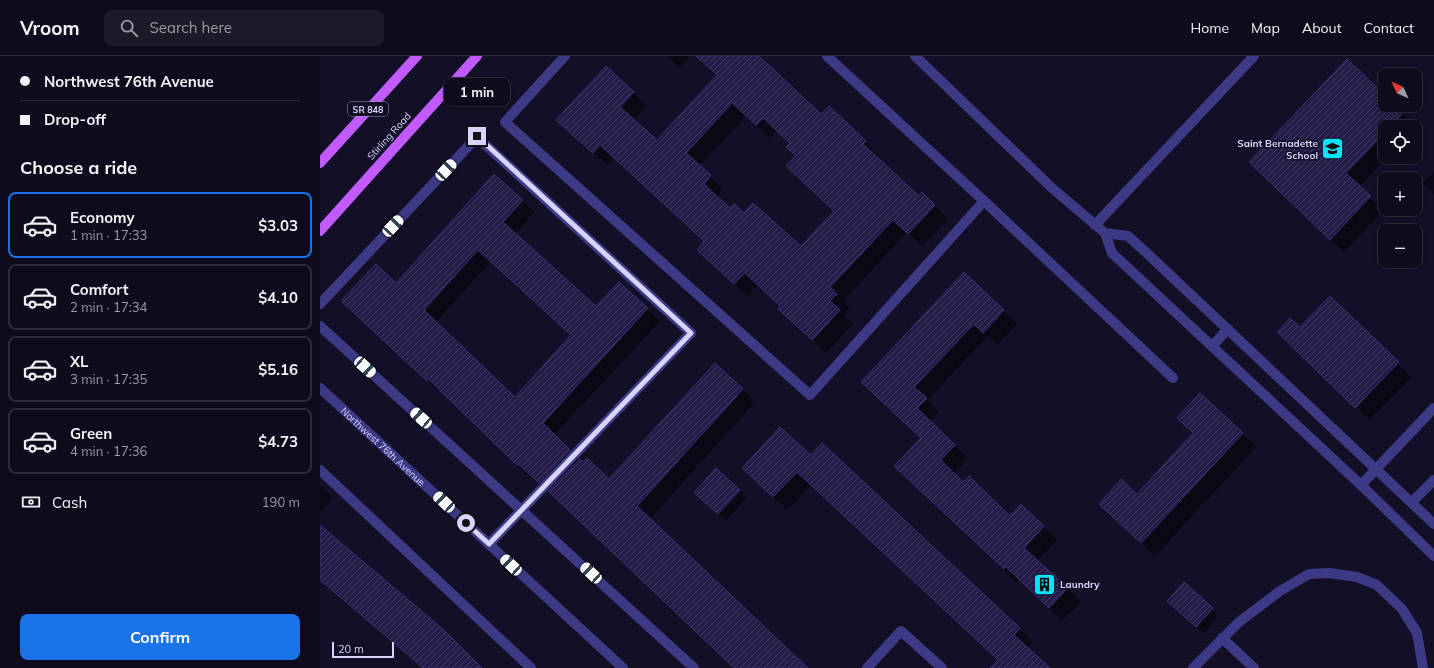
<!DOCTYPE html>
<html lang="en">
<head>
<meta charset="utf-8">
<style>
  :root { --surface:#0e0b1c; --page:#1c1929; --text:#f1f3f6; --muted:#9b9ba3; --line:#2e2b3b; --accent:#1a73e8 }
  body { margin:0; font-family:Mulish,sans-serif; background:var(--page); color:var(--text); height:100vh; display:flex; flex-direction:column; font-size:15px; white-space:nowrap }
  * { box-sizing:border-box; margin:0 }
  p { font-size:13px; color:var(--muted) }
  .icon { flex:none; width:22px; height:22px; fill:none; stroke:currentColor; stroke-width:2; stroke-linecap:round; stroke-linejoin:round }
  .map { position:relative; flex:1; overflow:hidden }
  .details { display:flex; flex-direction:column; background:var(--surface); width:320px }
  .details>* { flex:none }
  .guide { display:grid; align-content:center; height:88px; padding:0 20px; background:var(--surface) }
  .needle { width:26px; rotate:314deg }
  .controls { position:absolute; left:1058px; top:12px; display:grid; gap:8px }
  .controls a { display:grid; place-items:center; width:44px; height:44px; border-radius:8px; background:var(--surface); box-shadow:0 2px 6px #0003,0 0 0 1px var(--line); font-size:20px }
  .scale { position:absolute; left:12px; bottom:10px; width:62px; box-sizing:border-box; padding-left:4px; border:2px solid #d9d4ff; border-top:0; font-size:11px; line-height:14px; white-space:nowrap; color:#d9d4ff; -webkit-text-stroke:3px #130f26; paint-order:stroke }
  .end { position:absolute; width:18px; height:18px; margin:-9px; border:5px solid #d9d4ff; background:#111; box-shadow:0 0 0 2px #111 }
  .from { border-radius:50% }
  .bubble { position:absolute; height:28px; border-radius:8px; background:var(--surface); box-shadow:0 2px 6px #0003,0 0 0 1px var(--line); font-size:13px; font-weight:700; line-height:28px; text-align:center }
  .car { position:absolute; width:12px; height:24px; margin:-12px -6px; border-radius:5px; box-shadow:0 0 3px 1px #0007; background:linear-gradient(#fff 24%,#345 0 40%,#fff 0 76%,#345 0 86%,#fff 0) }
  .guide b { display:flex; align-items:center; gap:14px; height:38px; font-size:15px }
  .guide b+b { border-top:1px solid var(--line) }
  .guide i { width:10px; height:10px; background:var(--text) }
  ul { padding:0; list-style:none }
  li { display:flex; align-items:center; gap:12px; height:66px; margin:0 8px 6px; padding:0 12px; border:2px solid var(--line); border-radius:8px }
  li div { flex:1 }
  li b { display:block; font-size:15px }
  li em { font-style:normal; font-weight:700 }
  li.current { border-color:var(--accent) }
  li>.icon { width:36px; height:36px; stroke-width:1.5 }
  h2 { padding:0 20px; font-size:18px; line-height:48px }
  .pay { display:flex; align-items:center; gap:10px; height:44px; padding:0 20px; font-size:15px }
  .pay p { margin-inline-start:auto }
  .primary-button { display:flex; gap:8px; margin-top:auto; padding:8px 20px }
  .primary-button a { flex:1; height:46px; border-radius:8px; background:var(--accent); color:#fff; font-size:16px; font-weight:700; line-height:46px; text-align:center }
  header { display:flex; align-items:center; gap:24px; box-sizing:border-box; height:56px; padding:0 20px; background:var(--surface); border-bottom:1px solid var(--line) }
  header strong { font-size:19px }
  nav { display:flex; gap:22px; margin-inline-start:auto; font-size:14px }
  .search { width:280px; height:36px; background:var(--page); display:flex; align-items:center; gap:10px; box-sizing:border-box; padding:0 14px; border-radius:8px; color:var(--muted); font-size:15px }
  main { display:flex; flex:1; min-height:0 }
  .map>svg:first-child { display:block }
  .shadow { fill:#0007; fill-rule:evenodd }
  .building { fill:url(#building-hatch); stroke:#3b2d73; fill-rule:evenodd }
  .lines { fill:none; stroke-linecap:round; stroke-linejoin:round }
  .minor { stroke:#3d3a85; stroke-width:10 }
  .major { stroke:#c25bff; stroke-width:10 }
  .route { stroke:#d9d4ff; stroke-width:5 }
  .labels { text-anchor:middle; dominant-baseline:central; stroke-width:3.5; stroke-linejoin:round; paint-order:stroke }
  .shield { fill:#130f26; stroke:#9e99be; stroke-width:1 }
  .shield-label { font-size:9px; font-weight:bold; fill:#d9d4ff }
  .street-label { font-size:10px; fill:#d9d4ff; stroke:#130f26 }
  .poi-label { font-size:10px; font-weight:bold; fill:#d9d4ff; stroke:#130f26; text-anchor:end }
</style>
</head>
<body>
<header>
<strong>Vroom</strong>
<div class="search"><svg class="icon" aria-label="search" viewBox="0 0 24 24"><circle cx="10" cy="10" r="6"/><path d="M15 15l6 6"/></svg>Search here</div>
<nav><a>Home</a><a>Map</a><a>About</a><a>Contact</a></nav>
</header>
<main>
<section class="details">
<div class="guide">
<b><i class="from"></i>Northwest 76th Avenue</b>
<b><i></i>Drop-off</b>
</div>
<h2>Choose a ride</h2>
<ul>
<li class="current"><svg class="icon" aria-label="car" viewBox="0 0 24 24"><path d="M5 17H2v-5l4-1 3-4h7l3 4 3 1v5h-3M9 17h6M6 11h13"/><circle cx="7" cy="17" r="2"/><circle cx="17" cy="17" r="2"/></svg><div><b>Economy</b><p>1 min · 17:33</p></div><em>$3.03</em></li>
<li><svg class="icon" aria-label="car" viewBox="0 0 24 24"><path d="M5 17H2v-5l4-1 3-4h7l3 4 3 1v5h-3M9 17h6M6 11h13"/><circle cx="7" cy="17" r="2"/><circle cx="17" cy="17" r="2"/></svg><div><b>Comfort</b><p>2 min · 17:34</p></div><em>$4.10</em></li>
<li><svg class="icon" aria-label="car" viewBox="0 0 24 24"><path d="M5 17H2v-5l4-1 3-4h7l3 4 3 1v5h-3M9 17h6M6 11h13"/><circle cx="7" cy="17" r="2"/><circle cx="17" cy="17" r="2"/></svg><div><b>XL</b><p>3 min · 17:35</p></div><em>$5.16</em></li>
<li><svg class="icon" aria-label="car" viewBox="0 0 24 24"><path d="M5 17H2v-5l4-1 3-4h7l3 4 3 1v5h-3M9 17h6M6 11h13"/><circle cx="7" cy="17" r="2"/><circle cx="17" cy="17" r="2"/></svg><div><b>Green</b><p>4 min · 17:36</p></div><em>$4.73</em></li>
</ul>
<div class="pay"><svg class="icon" aria-label="cash" viewBox="0 0 24 24"><path d="M3 7h18v10H3z"/><circle cx="12" cy="12" r="2"/></svg>Cash<p>190 m</p></div>
<div class="primary-button"><a>Confirm</a></div>
</section>
<div class="map">
<svg width="1114" height="612" viewBox="0 0 1114 612">
  <defs>
    <pattern id="building-hatch" width="6" height="6" patternUnits="userSpaceOnUse"><rect width="6" height="6" fill="#241b47"/><path d="M-1 1l2-2M0 6l6-6M5 7l2-2" fill="none" stroke="#433b63"/></pattern>
  </defs>
  <rect width="100%" height="100%" fill="#130f26"/>
  <g class="shadow">
    <path d="M348 0H371L360 12Z"/>
    <path d="M377 0H438L501 60 545 86 558 99 556 101 599 141 615 149 628 163 602 190 587 176 523 245 530 252 523 259 533 268 506 297 473 266 461 251 438 229 428 240 391 207 385 186 294 102 287 109 251 77 313 36 326 50 314 64 337 85 398 20ZM426 60 450 82 457 74 471 87 477 101 515 155 481 192 424 158 410 154 397 141 403 133 379 110Z"/>
    <path d="M1065 40V49H1074L1096 71 1095 72 1065 71V101H1068L1039 131 1064 155 1024 196 944 120Z"/>
    <path d="M1113 116 1114 118V138L1103 127Z"/>
    <path d="M203 144 215 156 195 178 276 252 299 227 340 265 234 379 260 404 289 424 395 308 423 334 435 346 330 463 486 612H415L231 438 210 419 209 420 121 335 119 336 22 245 76 228ZM170 206 252 279 195 342 116 266Z"/>
    <path d="M644 217 697 268 677 289 668 280 607 344 619 356 609 366 648 402 633 418 644 427 690 461 701 450 737 484 717 505 761 546 742 564 699 524 697 526 589 423 602 382 555 339Z"/>
    <path d="M1010 241 1092 321 1049 364 971 289 980 272Z"/>
    <path d="M858 362 922 378 936 391 835 500 794 461 817 439 874 378Z"/>
    <path d="M502 388 700 573 713 587 707 593 728 612H671L679 604 491 429 467 454 437 426 491 401Z"/>
    <path d="M0 428 13 442 0 456Z"/>
    <path d="M419 434 427 441 406 465 382 444Z"/>
    <path d="M0 470 161 612H102L0 525Z"/>
    <path d="M856 552 892 553 899 560 884 577Z"/>
  </g>
  <g class="building">
    <path d="M376 0H439L501 58 509 50 546 85 543 88 599 140 602 136 615 149 588 178 573 164 510 231 517 238 510 245 520 254 492 284 458 253 460 250 425 217 414 228 377 194 384 185 280 89 273 97 236 64 286 10 314 36 300 51 337 84 397 19ZM412 47 436 69 443 62 470 87 466 91 476 100 466 110 514 155 481 190 433 147 424 157 415 148 410 152 384 128 391 119 366 97Z"/>
    <path d="M1027 3 1065 39V49H1090L1070 71H1065V76L1026 117 1051 140 1010 184 929 106Z"/>
    <path d="M174 118 203 144 183 166 276 250 299 226 328 252 223 367 250 394 219 427 198 408 197 409 108 323 107 325 21 245 56 208 76 227ZM158 194 251 279 195 341 104 254Z"/>
    <path d="M644 216 684 254 663 277 654 268 594 331 607 342 597 352 635 389 621 404 643 426 649 420 690 460 701 448 724 470 704 492 748 532 729 552 686 511 684 513 574 410 601 382 541 326Z"/>
    <path d="M1010 240 1079 306 1035 352 957 276 970 262 980 271Z"/>
    <path d="M395 307 423 333 317 450 488 612H414L228 435 260 403 263 406 267 402 289 423Z"/>
    <path d="M880 337 923 377 821 487 779 448 801 423 817 438 873 377 857 362Z"/>
    <path d="M460 371 491 399 502 387 700 572 694 579 730 612H670L678 604 477 416 453 441 422 412Z"/>
    <path d="M396 412 420 434 398 458 374 437Z"/>
    <path d="M0 469 124 574 162 612H103L0 524Z"/>
    <path d="M864 526 893 552 876 571 847 545Z"/>
  </g>
  <g class="lines">
    <g class="minor">
      <path d="M245 0 185 66 490 339 664 145"/>
      <path d="M507 0 664 145 853 322"/>
      <path d="M595 0 732 132 785 177"/>
      <path d="M775 169 934 0"/>
      <path d="M0 248 157 81 371 277 169 488"/>
      <path d="M0 270 374 612"/>
      <path d="M892 290 908 273"/>
      <path id="s1" d="M0 332 303 612"/>
      <path d="M0 414 211 612"/>
      <path d="M1041 429 1114 352"/>
      <path d="M1092 446 1114 424"/>
      <path d="M1114 468 832 202 808 180 785 177 792 197 1041 429 1114 500"/>
      <path d="M902 582 934 612"/>
      <path d="M547 612 581 575 622 612"/>
      <path d="M873 612 919 566 960 535 989 518 1009 517 1037 521 1057 529 1082 553 1097 577 1103 612"/>
    </g>
    <g class="major">
      <path d="M0 107 97 0"/>
      <path d="M0 175 157 0"/>
    </g>
  </g>
  <g class="lines">
    <path class="route" d="M146 467 169 488 371 277 157 80"/>
  </g>
  <defs>
    <symbol id="school-square" viewBox="-11 -11 22 22"><rect x="-9" y="-9" width="18" height="18" rx="4" fill="#00e5ff" stroke="#130f26"/><path d="M0-5L7-2L0 1L-7-2ZM-4 1L0 2.5L4 1V4Q0 6-4 4Z" fill="#111"/></symbol>
    <symbol id="building-square" viewBox="-11 -11 22 22"><rect x="-9" y="-9" width="18" height="18" rx="4" fill="#00e5ff" stroke="#130f26"/><path d="M-4-6H4V6H1V3H-1V6H-4ZM-2.5-4.3h1.7v1.8h-1.7ZM.8-4.3h1.7v1.8H.8ZM-2.5-1h1.7V.8h-1.7ZM.8-1h1.7V.8H.8Z" fill="#111"/></symbol>
  </defs>
  <g fill-rule="evenodd">
    <use href="#school-square" x="1000" y="80" width="25" height="25"/>
    <use href="#building-square" x="712" y="516" width="25" height="25"/>
  </g>
  <g class="labels">
    <rect class="shield" x="28" y="46" width="40" height="14" rx="3"/>
    <g class="shield-label">
      <text x="48" y="53">SR 848</text>
    </g>
    <g class="street-label">
      <text transform="translate(69 80) rotate(-48)">Stirling Road</text>
      <text stroke="none"><textPath href="#s1" startOffset="86">Northwest 76th Avenue</textPath></text>
    </g>
    <g class="poi-label">
      <text x="998" y="87">Saint Bernadette<tspan x="998" dy="12">School</tspan></text>
      <text x="740" y="528" text-anchor="start">Laundry</text>
    </g>
  </g>
</svg>
<div class="controls">
<a><svg class="needle" viewBox="-14 -14 28 28"><path d="M0-13l5 13h-10z" fill="#e53935"/><path d="M0 13l5-13h-10z" fill="#9b9ba3"/></svg></a>
<a><svg class="icon" aria-label="locate" viewBox="0 0 24 24"><circle cx="12" cy="12" r="6"/><path d="M12 2v4M12 18v4M2 12h4M18 12h4"/></svg></a>
<a>+</a>
<a>−</a>
</div>
<div class="scale">20 m</div>
<i class="end from" style="left:146px;top:467px"></i>
<i class="end" style="left:157px;top:80px"></i>
<div class="bubble" style="left:124px;top:22px;width:66px">1 min</div>
<i class="car" style="left:126px;top:114px;rotate:43deg"></i>
<i class="car" style="left:73px;top:170px;rotate:43deg"></i>
<i class="car" style="left:45px;top:311px;rotate:132deg"></i>
<i class="car" style="left:101px;top:362px;rotate:312deg"></i>
<i class="car" style="left:124px;top:446px;rotate:313deg"></i>
<i class="car" style="left:191px;top:509px;rotate:313deg"></i>
<i class="car" style="left:271px;top:517px;rotate:313deg"></i>
</div>
</main>
</body>
</html>
